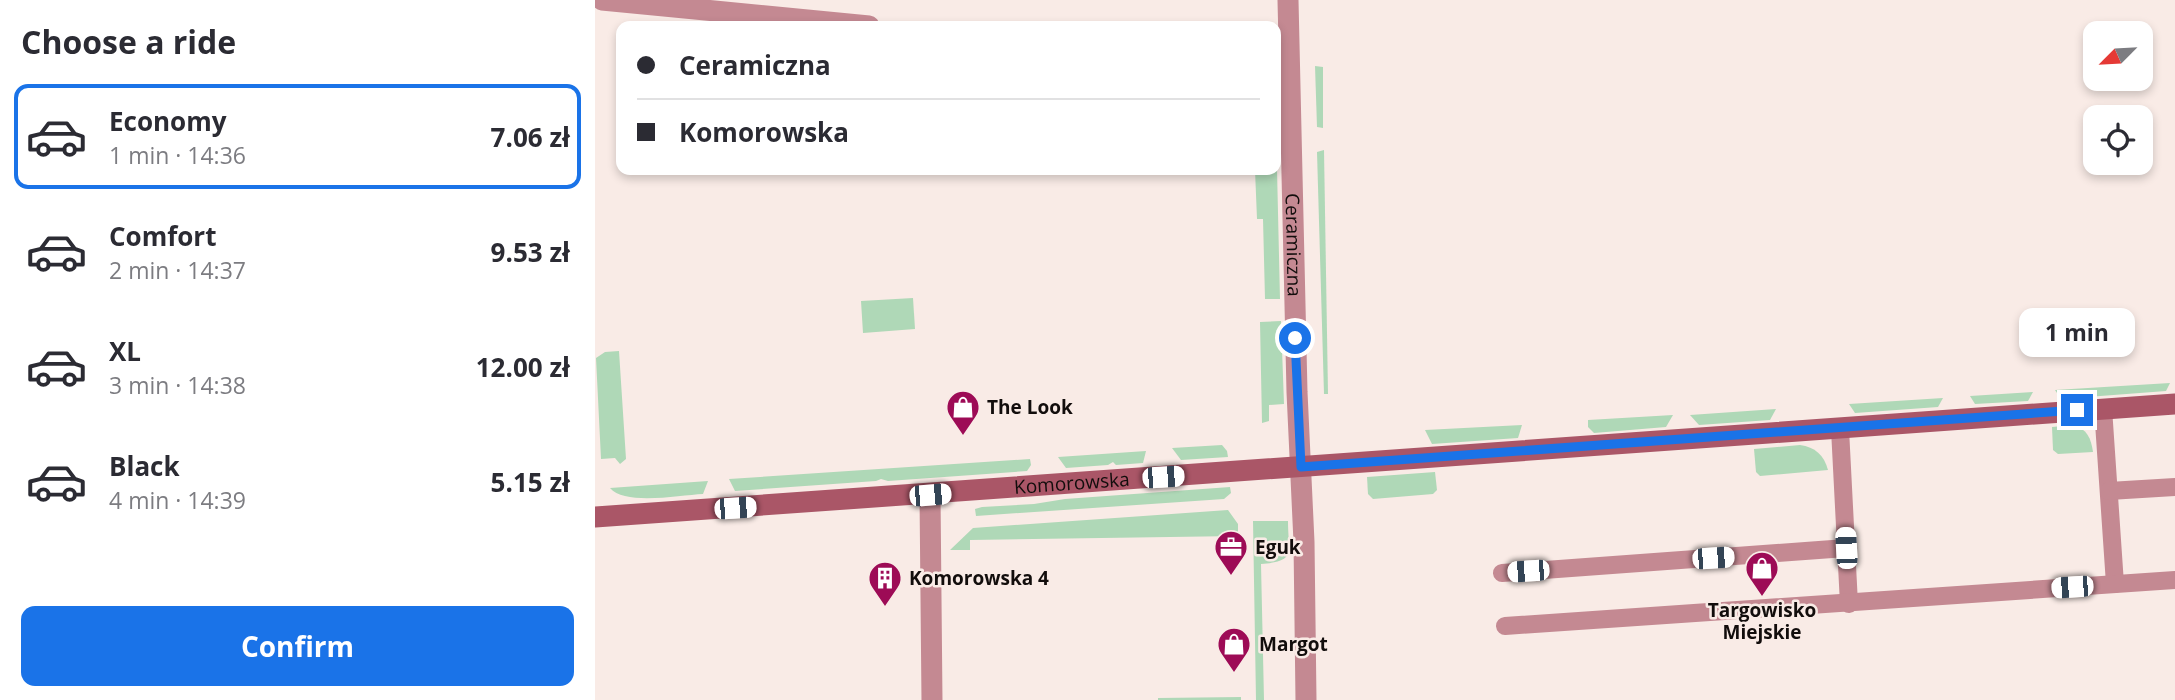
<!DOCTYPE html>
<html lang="en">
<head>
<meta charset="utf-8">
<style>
  :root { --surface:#fff; --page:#f2f2f3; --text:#2b2b33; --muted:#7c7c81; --line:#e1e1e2; --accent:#1a73e8 }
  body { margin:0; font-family:"Open Sans",sans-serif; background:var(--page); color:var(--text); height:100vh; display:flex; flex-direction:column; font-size:26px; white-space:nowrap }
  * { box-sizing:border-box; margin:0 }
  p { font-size:23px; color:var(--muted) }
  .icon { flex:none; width:38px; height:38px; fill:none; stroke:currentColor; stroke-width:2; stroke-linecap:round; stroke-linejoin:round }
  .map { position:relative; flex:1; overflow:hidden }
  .panel { display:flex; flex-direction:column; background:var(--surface); width:595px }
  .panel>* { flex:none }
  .hud { position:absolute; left:21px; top:21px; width:665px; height:154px; border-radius:14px; box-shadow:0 4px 10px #0003; display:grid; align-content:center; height:154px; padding:0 21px; background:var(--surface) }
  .needle { width:46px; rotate:246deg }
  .fabs { position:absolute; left:1488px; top:21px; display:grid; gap:14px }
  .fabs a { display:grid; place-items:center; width:70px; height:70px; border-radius:14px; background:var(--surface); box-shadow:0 4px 10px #0003; font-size:35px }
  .end { position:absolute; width:32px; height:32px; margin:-16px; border:9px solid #1a73e8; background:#fff; box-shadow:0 0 0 4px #fff }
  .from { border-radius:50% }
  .bubble { position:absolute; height:49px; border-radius:14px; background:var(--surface); box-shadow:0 4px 10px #0003; font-size:23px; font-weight:700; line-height:49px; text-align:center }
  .car { position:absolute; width:21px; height:42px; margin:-21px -10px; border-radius:9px; box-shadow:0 0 5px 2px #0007; background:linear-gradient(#fff 24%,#345 0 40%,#fff 0 76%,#345 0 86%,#fff 0) }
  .hud b { display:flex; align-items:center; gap:24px; height:66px; font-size:26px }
  .hud b+b { border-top:2px solid var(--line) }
  .hud i { width:18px; height:18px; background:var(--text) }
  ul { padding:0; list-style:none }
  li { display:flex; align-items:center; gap:21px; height:105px; margin:0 14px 10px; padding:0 7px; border:4px solid transparent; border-radius:14px }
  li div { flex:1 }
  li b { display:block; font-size:26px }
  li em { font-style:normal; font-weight:700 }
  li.current { border-color:var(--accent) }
  li>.icon { width:63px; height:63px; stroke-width:1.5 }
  h2 { padding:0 21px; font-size:32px; line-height:84px }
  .cta { display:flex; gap:14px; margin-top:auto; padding:14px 21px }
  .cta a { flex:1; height:80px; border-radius:14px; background:var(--accent); color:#fff; font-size:28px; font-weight:700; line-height:80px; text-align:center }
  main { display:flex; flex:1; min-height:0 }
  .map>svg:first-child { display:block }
  .green { fill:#afd8b7 }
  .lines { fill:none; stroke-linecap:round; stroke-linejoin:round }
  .lane { stroke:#c48992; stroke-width:18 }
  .street { stroke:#c48992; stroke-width:21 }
  .secondary { stroke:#aa5667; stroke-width:21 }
  .route { stroke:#1a73e8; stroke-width:9 }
  .labels { text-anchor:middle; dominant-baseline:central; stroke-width:5; stroke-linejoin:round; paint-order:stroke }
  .street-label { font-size:19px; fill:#120d0c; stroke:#f9ebe6 }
  .poi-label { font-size:19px; font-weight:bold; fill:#120d0c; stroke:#f9ebe6; text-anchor:start }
</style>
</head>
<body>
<main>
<section class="panel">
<h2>Choose a ride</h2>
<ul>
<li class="current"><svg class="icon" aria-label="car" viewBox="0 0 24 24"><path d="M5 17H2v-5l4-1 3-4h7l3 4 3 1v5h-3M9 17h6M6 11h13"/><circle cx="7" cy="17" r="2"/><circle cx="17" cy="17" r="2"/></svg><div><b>Economy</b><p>1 min · 14:36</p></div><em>7.06 zł</em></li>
<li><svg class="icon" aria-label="car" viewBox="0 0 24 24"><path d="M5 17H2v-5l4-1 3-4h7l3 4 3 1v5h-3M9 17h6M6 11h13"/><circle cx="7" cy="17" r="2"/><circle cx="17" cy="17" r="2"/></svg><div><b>Comfort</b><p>2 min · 14:37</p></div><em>9.53 zł</em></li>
<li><svg class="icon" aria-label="car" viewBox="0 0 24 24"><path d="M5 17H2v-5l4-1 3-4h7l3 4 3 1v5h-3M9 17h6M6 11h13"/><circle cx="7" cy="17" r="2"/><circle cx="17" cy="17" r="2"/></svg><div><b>XL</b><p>3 min · 14:38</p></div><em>12.00 zł</em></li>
<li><svg class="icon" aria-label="car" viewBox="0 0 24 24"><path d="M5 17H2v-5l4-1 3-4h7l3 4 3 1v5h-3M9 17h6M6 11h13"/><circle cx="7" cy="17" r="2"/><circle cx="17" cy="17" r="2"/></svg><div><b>Black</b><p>4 min · 14:39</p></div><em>5.15 zł</em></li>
</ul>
<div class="cta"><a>Confirm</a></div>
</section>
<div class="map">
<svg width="1580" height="700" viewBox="0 0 1580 700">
  <rect width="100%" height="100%" fill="#f9ebe6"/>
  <g class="green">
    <path d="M720 66 728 67V128L722 127Z"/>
    <path d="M681 126 685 299H670L668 219H662L660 170H681Z"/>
    <path d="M729 150 733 394H729L722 152Z"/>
    <path d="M318 298 320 329 268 333 266 301Z"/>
    <path d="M686 321 689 404 674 405V421L667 423 665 322Z"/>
    <path d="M24 351 31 459 25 464 20 458 6 459 1 358 10 352Z"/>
    <path d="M1575 383 1571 391 1466 399 1460 390Z"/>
    <path d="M1438 392 1433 401 1380 404 1375 396Z"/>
    <path d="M1348 398 1343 407 1260 413 1254 404Z"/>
    <path d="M1181 409 1175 420 1104 425 1095 415Z"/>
    <path d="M1078 415 1071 427 999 433 993 427V420Z"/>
    <path d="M927 425 923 438 837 444 830 430Z"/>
    <path d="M1478 425C1492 429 1496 438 1498 452L1463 454 1458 450 1457 427Z"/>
    <path d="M627 445 632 451 633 457 586 460 577 448Z"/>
    <path d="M1205 445C1220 447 1229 455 1233 470L1165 476 1161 472 1159 449Z"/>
    <path d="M551 451 548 463 521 465 518 462 513 465 471 468 463 457Z"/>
    <path d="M435 459 436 465 432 471 293 481 286 479 281 481 140 491 134 479Z"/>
    <path d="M840 472 842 490 838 494 778 499 773 494 772 477Z"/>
    <path d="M113 481 108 494C85 495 30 506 15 488Z"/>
    <path d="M635 487 636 493 629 499 381 516 380 509 387 507 439 504 470 499Z"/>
    <path d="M633 510 643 524V536L375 540V550H355L378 528Z"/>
    <path d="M658 521H693C693 553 702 561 666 564L669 700H661Z"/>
    <path d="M646 697V700H563V698Z"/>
  </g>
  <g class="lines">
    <g class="lane">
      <path d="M1508 408 1520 584"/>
      <path d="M1245 429 1254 604"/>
      <path d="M1514 491 1580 487"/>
      <path d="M907 573 1251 548"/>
      <path d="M910 626 1580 580"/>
    </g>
    <g class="street">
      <path d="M7 0 274 26"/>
      <path id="s1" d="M693 0 702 392 709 542 711 700"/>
      <path d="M335 495 337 700"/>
    </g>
    <path class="secondary" id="s2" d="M0 517 1580 404"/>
  </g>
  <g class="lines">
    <path class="route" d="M700 338 706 467 1482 410"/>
  </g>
  <defs>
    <symbol id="shop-pin" viewBox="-11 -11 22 30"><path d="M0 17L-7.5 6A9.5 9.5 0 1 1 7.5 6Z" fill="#9d0b56" stroke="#f9ebe6"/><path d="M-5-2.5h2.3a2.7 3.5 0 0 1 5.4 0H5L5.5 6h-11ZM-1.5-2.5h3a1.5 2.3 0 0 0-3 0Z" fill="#fff"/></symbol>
    <symbol id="office-pin" viewBox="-11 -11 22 30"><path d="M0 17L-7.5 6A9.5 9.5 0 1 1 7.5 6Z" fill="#9d0b56" stroke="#f9ebe6"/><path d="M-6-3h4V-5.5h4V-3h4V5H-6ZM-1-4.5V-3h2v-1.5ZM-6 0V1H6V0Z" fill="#fff"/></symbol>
    <symbol id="building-pin" viewBox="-11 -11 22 30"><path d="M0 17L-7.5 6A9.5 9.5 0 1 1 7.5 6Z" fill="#9d0b56" stroke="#f9ebe6"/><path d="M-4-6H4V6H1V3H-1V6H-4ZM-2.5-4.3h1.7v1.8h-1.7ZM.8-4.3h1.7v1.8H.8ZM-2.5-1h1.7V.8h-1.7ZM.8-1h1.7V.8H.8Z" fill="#fff"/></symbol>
  </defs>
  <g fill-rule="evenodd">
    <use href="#shop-pin" x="349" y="388" width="38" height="52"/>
    <use href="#office-pin" x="617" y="528" width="38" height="52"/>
    <use href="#shop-pin" x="1148" y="549" width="38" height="52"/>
    <use href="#building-pin" x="271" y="559" width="38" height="52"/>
    <use href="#shop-pin" x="620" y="625" width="38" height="52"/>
  </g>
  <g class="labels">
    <g class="street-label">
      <text stroke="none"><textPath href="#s1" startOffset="245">Ceramiczna</textPath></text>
      <text stroke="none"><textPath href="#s2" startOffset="478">Komorowska</textPath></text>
    </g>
    <g class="poi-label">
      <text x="392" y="407">The Look</text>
      <text x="660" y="547">Eguk</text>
      <text x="314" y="578">Komorowska 4</text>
      <text x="1167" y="610" text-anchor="middle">Targowisko<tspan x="1167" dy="22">Miejskie</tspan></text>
      <text x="664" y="644">Margot</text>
    </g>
  </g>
</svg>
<div class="fabs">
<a><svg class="needle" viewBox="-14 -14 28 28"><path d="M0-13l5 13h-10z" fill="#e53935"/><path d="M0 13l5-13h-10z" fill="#7c7c81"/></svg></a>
<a><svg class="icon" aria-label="locate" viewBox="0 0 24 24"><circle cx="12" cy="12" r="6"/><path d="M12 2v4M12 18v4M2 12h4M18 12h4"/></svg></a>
</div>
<i class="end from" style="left:700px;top:338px"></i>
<i class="end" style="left:1482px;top:410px"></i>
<div class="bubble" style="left:1424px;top:308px;width:116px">1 min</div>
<i class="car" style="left:568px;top:477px;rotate:86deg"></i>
<i class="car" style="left:335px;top:495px;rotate:85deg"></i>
<i class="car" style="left:140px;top:508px;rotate:86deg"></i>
<i class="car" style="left:1251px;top:548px;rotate:357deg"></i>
<i class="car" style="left:1118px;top:558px;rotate:86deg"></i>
<i class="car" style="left:933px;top:571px;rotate:266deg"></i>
<i class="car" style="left:1477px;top:587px;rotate:266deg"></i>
<div class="hud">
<b><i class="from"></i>Ceramiczna</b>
<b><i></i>Komorowska</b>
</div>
</div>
</main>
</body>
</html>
